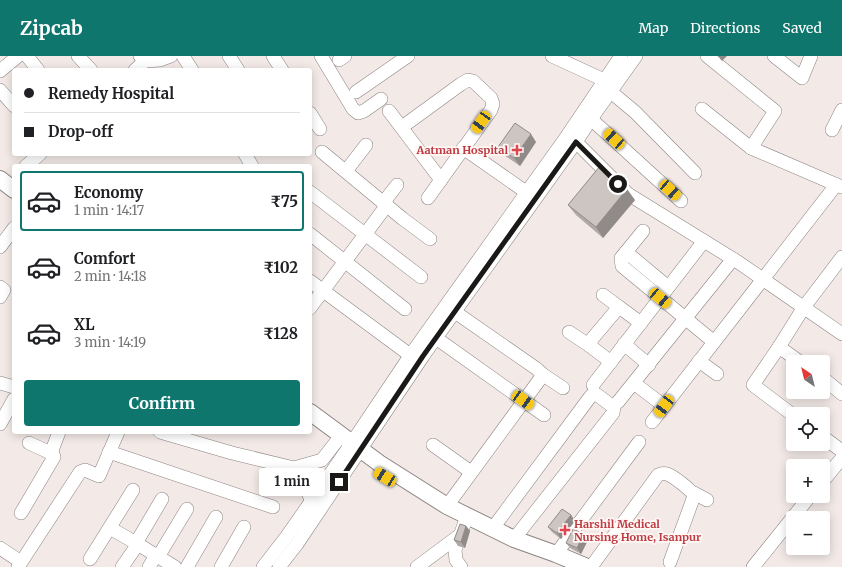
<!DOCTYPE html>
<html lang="en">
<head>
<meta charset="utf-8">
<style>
  :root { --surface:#fff; --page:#f2f2f2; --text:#202124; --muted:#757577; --line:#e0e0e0; --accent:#0f766e }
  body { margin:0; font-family:Merriweather,serif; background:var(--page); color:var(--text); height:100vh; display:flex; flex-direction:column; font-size:15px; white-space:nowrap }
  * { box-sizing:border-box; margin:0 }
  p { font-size:13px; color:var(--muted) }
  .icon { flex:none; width:22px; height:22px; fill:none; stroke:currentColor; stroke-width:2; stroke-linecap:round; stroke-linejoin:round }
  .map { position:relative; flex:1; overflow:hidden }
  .panel { position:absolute; left:12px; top:108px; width:300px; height:270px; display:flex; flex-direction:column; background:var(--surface); border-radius:4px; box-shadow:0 2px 10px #0003 }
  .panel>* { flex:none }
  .guide { position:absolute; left:12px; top:12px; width:300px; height:88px; border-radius:4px; box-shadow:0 2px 10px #0003; display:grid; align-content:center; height:88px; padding:0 12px; background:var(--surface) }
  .needle { width:26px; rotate:325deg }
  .fabs { position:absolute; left:786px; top:299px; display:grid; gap:8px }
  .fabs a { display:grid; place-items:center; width:44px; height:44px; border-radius:4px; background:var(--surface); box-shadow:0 2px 10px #0003; font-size:20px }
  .end { position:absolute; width:18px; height:18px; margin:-9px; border:5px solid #1b1917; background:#fff; box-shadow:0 0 0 2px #fff }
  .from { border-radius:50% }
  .bubble { position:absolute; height:28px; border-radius:4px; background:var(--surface); box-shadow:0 2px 10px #0003; font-size:13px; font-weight:700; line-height:28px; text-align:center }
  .car { position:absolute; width:12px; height:24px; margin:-12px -6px; border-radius:5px; box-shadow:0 0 3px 1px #0007; background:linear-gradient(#f5c518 24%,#345 0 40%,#f5c518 0 76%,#345 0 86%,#f5c518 0) }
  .guide b { display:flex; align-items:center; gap:14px; height:38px; font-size:15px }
  .guide b+b { border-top:1px solid var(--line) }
  .guide i { width:10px; height:10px; background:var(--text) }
  ul { padding:7px 0 0; list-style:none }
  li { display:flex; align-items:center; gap:12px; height:60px; margin:0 8px 6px; padding:0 4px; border:2px solid transparent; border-radius:4px }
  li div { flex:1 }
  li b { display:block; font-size:15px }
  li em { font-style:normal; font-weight:700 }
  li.on { border-color:var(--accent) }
  li>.icon { width:36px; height:36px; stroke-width:1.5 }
  .primary-button { display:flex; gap:8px; margin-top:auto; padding:8px 12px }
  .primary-button a { flex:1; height:46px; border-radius:4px; background:var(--accent); color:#fff; font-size:16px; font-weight:700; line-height:46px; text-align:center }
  header { display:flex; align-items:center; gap:24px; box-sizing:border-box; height:56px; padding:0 20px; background:var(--accent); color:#fff }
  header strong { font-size:19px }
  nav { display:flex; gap:22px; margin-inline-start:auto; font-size:14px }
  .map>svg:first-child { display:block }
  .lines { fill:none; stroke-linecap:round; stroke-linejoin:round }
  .minor-casing { stroke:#8b8380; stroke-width:14 }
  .major-casing { stroke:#8b8380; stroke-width:18 }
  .minor { stroke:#fff; stroke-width:13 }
  .major { stroke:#fff; stroke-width:16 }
  .wall { fill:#b0a9a7 }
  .shaded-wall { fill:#908a88 }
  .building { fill:#cdc5c2; stroke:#908a88 }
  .route { stroke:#1b1917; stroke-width:5 }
  .health-dot { fill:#e0444e; stroke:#fff8f5; stroke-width:1.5 }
  .labels { text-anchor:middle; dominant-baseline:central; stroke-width:3.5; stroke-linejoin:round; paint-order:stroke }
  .health-label { font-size:11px; font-weight:bold; fill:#be3a42; stroke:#fff8f5; text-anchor:end }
</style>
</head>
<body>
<header>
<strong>Zipcab</strong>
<nav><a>Map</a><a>Directions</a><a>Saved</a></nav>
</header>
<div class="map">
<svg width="842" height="511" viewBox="0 0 842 511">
  <rect width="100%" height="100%" fill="#f3eae7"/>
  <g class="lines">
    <defs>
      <g id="minor">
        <path d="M27 0 38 14"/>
        <path d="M78 0 91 14"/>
        <path d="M140 0 145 5 160 4 171 0"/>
        <path d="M183 0 192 14"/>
        <path d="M229 0 238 14"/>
        <path d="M273 0 282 14"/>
        <path d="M321 0 353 53 358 57 364 55 381 43"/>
        <path d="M552 0 604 24"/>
        <path d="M707 0 775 55 751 92"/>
        <path d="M774 0 802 22 811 0"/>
        <path d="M339 4 345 0"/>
        <path d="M135 14 145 5"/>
        <path d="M0 15 18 0"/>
        <path d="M0 34 14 50"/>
        <path d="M356 36 408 0"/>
        <path d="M611 36 635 56 695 117"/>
        <path d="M702 53 751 92 842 131"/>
        <path d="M389 55 441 124"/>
        <path d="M310 57 320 73"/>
        <path d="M591 63 681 145"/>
        <path d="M402 71 461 28 468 24 473 25 491 42 493 48 491 54 428 142"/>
        <path d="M832 74 842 54"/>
        <path d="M570 82 576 86 628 138 738 206 842 278"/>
        <path d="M463 92 526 136"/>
        <path d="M322 96 403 163 430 183"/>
        <path d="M245 98 252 110"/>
        <path d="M26 110 40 98"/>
        <path d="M346 115 366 89"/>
        <path d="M310 136 421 221"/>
        <path d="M383 147 397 129"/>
        <path d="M643 175 621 202 622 210 714 286"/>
        <path d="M310 178 405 253"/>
        <path d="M0 191 14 172"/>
        <path d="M626 196 668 231"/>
        <path d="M310 225 410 299"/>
        <path d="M0 231 4 234 0 241"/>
        <path d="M603 239 619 251"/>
        <path d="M310 252 387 149"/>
        <path d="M569 276 590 290"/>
        <path d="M436 282 544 359"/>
        <path d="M624 288 649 309"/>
        <path d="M779 291 800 306"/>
        <path d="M699 305 717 318"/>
        <path d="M611 306 590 290 592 283 619 251 641 267"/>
        <path d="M542 318 563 332"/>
        <path d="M823 322 842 338"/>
        <path d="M0 327 14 331"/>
        <path d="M634 327 664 350"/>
        <path d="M593 329 704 185"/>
        <path d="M618 346 733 203"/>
        <path d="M793 359 753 329 779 291 804 251 842 201"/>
        <path d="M652 366 836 129"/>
        <path d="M0 368 14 343"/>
        <path d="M160 376 232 397 294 412 304 426 311 444"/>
        <path d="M823 381 842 395"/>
        <path d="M433 389 471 416"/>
        <path d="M109 396 273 451"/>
        <path d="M51 397 59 376"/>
        <path d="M294 412 322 404 336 386"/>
        <path d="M823 425 842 402"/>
        <path d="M694 437 707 444"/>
        <path d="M447 450 540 323 542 318 537 313 455 256"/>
        <path d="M21 457 54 401 53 398 29 387"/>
        <path d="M110 472 136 487 175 511"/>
        <path d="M493 472 590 341 593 338H596L612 350 614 352 613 357 514 483"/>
        <path d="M136 487 162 443"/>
        <path d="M0 492 21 506"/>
        <path d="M556 498 639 386"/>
        <path d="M158 501 187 453"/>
        <path d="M90 503 133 434"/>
        <path d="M18 511 80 416 85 414 99 420 118 376"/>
        <path d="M122 511 138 488"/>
        <path d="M149 511 156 499"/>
        <path d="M187 511 216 461"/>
        <path d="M221 511 244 471"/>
        <path d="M263 511 287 480 347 394 414 294 567 80 621 0"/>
        <path d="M279 511 297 488 423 300 576 86 591 63 636 0"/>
        <path d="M417 511 460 479"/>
        <path d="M461 511 456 504 455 494 467 460"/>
        <path d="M591 511 658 419C660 418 664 417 667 418 673 420 693 435 694 440L670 506"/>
        <path d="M753 511 810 440"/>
      </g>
      <g id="major">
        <path d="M0 123 14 134"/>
        <path d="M310 356 379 407 447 450 514 483 556 498 587 511"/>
      </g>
    </defs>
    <use href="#minor" class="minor-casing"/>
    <use href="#major" class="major-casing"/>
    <use href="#minor" class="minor"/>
    <use href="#major" class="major"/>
  </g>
  <g class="wall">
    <path d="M536 86 520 110 504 99 498 91Z"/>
    <path d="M635 144 603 182 576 159 568 149Z"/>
    <path d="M220 376H231L229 378Z"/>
    <path d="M571 459 575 465 561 483 552 476 548 471Z"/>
    <path d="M466 470 470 475 465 492 458 490 454 484Z"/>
    <path d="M584 478 588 484 581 498 570 492 566 487Z"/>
  </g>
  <g class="shaded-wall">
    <path d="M718 0H727L722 5Z"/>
    <path d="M531 78 536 86 520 110 514 102Z"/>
    <path d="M627 133 635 144 603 182 596 171Z"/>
    <path d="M571 459 575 465 561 483 557 477Z"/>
    <path d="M466 470 470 475 465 492 461 486Z"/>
    <path d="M584 478 588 484 581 498 577 492Z"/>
  </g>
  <g class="building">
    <path d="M515 67 531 78 514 102 498 91Z"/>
    <path d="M600 110 627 133 596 171 568 149Z"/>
    <path d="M562 453 571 459 557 477 548 471Z"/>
    <path d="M460 468 466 470 461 486 454 484Z"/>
    <path d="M573 473 584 478 577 492 566 487Z"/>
  </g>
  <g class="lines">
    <path class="route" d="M339 426 423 300 576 86 618 128"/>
  </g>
  <g class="health-dot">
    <path d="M515 88h4v4h4v4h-4v4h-4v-4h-4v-4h4z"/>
    <path d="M563 468h4v4h4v4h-4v4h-4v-4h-4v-4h4z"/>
  </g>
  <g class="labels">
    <g class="health-label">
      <text x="508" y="94">Aatman Hospital</text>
      <text x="574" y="468" text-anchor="start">Harshil Medical<tspan x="574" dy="13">Nursing Home, Isanpur</tspan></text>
    </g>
  </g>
</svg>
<div class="fabs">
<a><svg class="needle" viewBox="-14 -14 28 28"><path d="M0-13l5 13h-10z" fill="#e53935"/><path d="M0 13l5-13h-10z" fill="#757577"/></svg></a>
<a><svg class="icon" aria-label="locate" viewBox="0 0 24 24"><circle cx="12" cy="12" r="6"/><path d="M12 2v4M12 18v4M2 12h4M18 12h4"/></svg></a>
<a>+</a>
<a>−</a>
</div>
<i class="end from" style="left:618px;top:128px"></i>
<i class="end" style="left:339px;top:426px"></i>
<div class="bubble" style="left:259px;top:412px;width:66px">1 min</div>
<i class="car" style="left:481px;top:66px;rotate:215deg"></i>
<i class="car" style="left:614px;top:83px;rotate:312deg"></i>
<i class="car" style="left:670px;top:134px;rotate:132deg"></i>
<i class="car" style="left:660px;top:242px;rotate:130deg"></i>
<i class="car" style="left:523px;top:344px;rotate:124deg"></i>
<i class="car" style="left:664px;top:350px;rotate:217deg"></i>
<i class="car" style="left:385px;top:421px;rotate:302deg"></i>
<div class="guide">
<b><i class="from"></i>Remedy Hospital</b>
<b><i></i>Drop-off</b>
</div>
<section class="panel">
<ul>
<li class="on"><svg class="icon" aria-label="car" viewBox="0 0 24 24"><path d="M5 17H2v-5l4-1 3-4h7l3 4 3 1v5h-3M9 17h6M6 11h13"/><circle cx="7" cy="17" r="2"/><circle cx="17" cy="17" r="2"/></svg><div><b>Economy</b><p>1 min · 14:17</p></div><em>₹75</em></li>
<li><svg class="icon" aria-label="car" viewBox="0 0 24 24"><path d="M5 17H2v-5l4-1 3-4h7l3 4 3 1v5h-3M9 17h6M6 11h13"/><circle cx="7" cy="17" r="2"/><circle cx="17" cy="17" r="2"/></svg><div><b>Comfort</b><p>2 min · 14:18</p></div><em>₹102</em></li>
<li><svg class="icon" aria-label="car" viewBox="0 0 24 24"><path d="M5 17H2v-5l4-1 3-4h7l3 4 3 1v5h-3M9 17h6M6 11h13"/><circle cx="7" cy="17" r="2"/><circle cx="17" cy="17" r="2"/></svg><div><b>XL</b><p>3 min · 14:19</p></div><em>₹128</em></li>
</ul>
<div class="primary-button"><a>Confirm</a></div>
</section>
</div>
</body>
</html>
